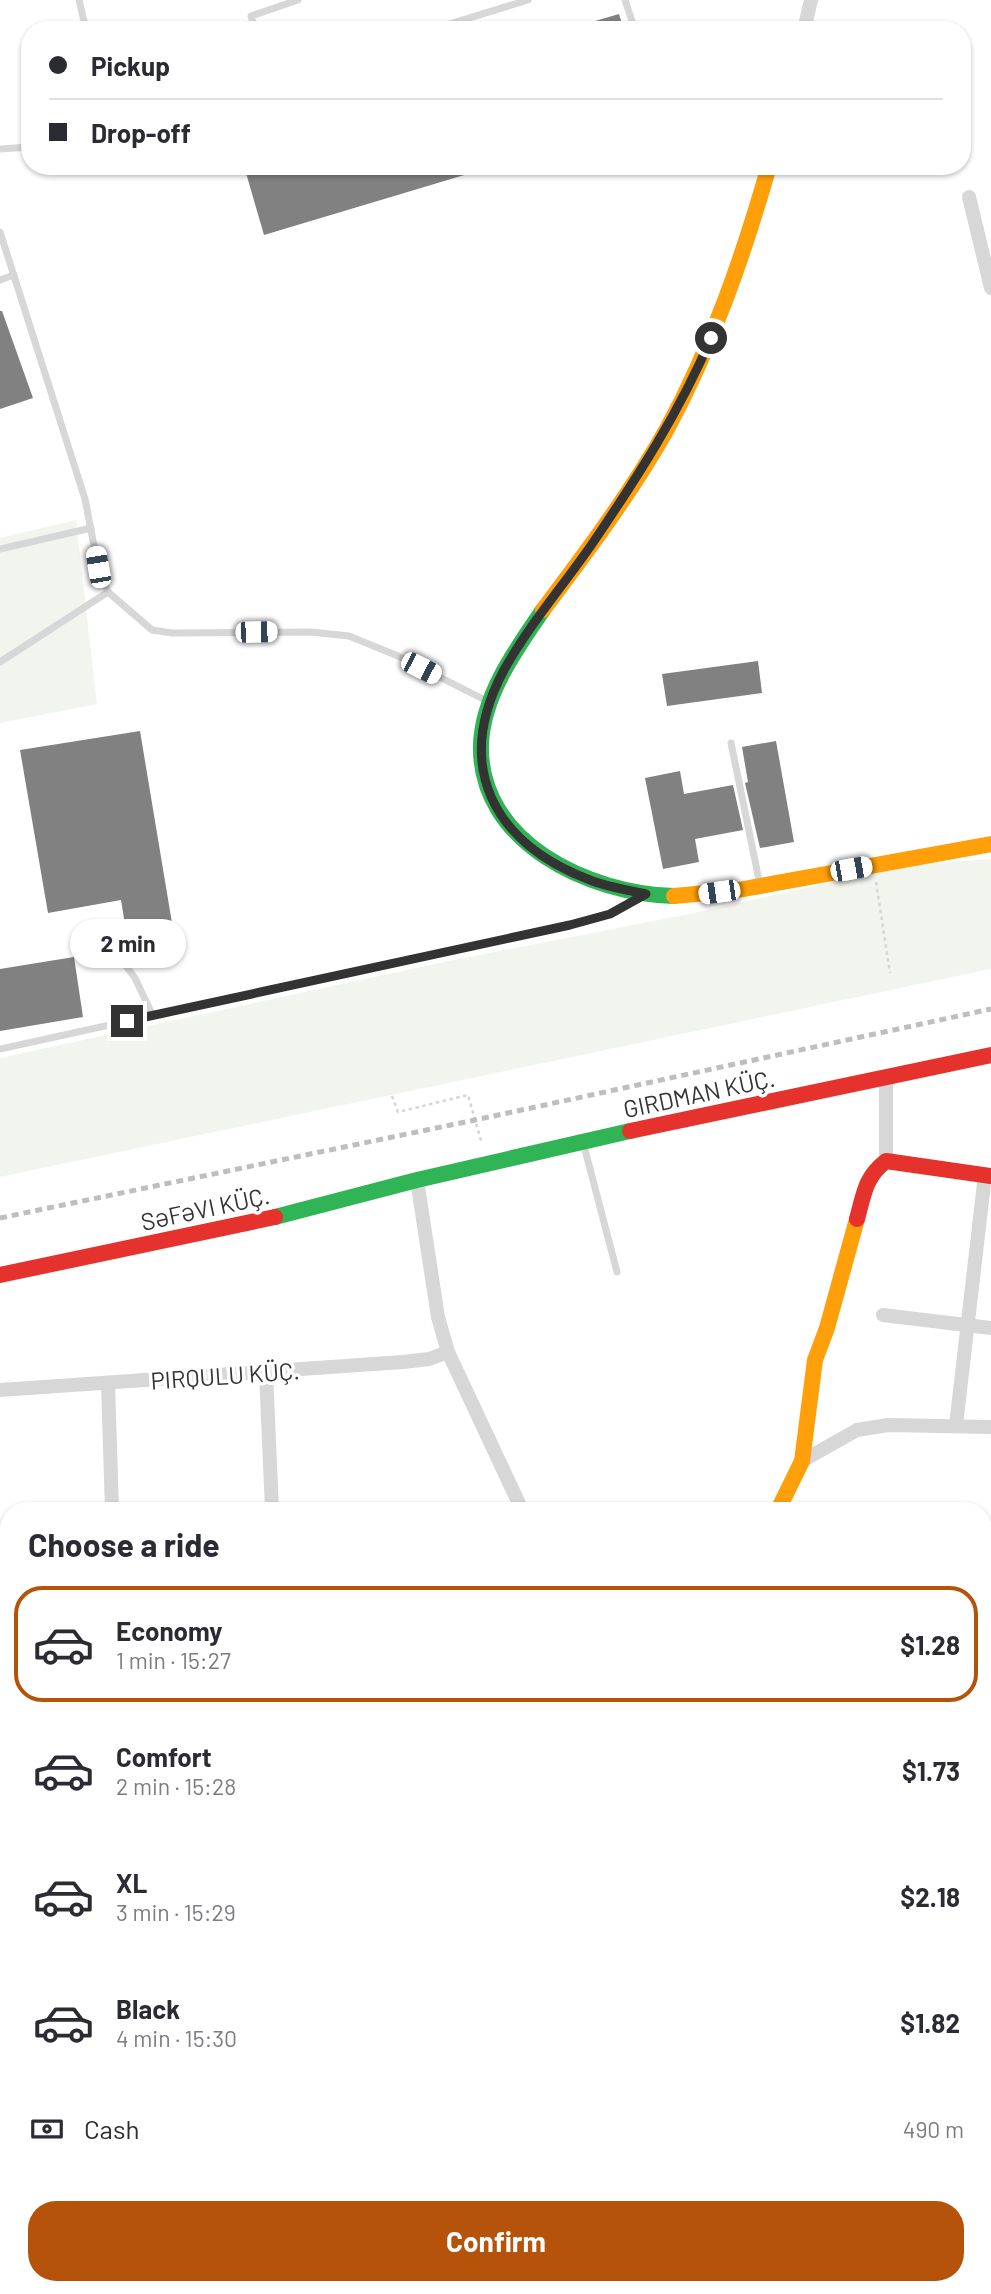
<!DOCTYPE html>
<html lang="en">
<head>
<meta charset="utf-8">
<style>
  :root { --surface:#fff; --page:#f7f7f7; --text:#2b2b33; --muted:#7c7c81; --line:#e1e1e2; --accent:#b45309 }
  body { margin:0; font-family:Barlow,sans-serif; background:var(--page); color:var(--text); height:100vh; display:flex; flex-direction:column; font-size:26px; white-space:nowrap }
  * { box-sizing:border-box; margin:0 }
  p { font-size:23px; color:var(--muted) }
  .icon { flex:none; width:38px; height:38px; fill:none; stroke:currentColor; stroke-width:2; stroke-linecap:round; stroke-linejoin:round }
  .map { position:relative; flex:1; overflow:hidden }
  .side { position:absolute; left:0px; top:1502px; width:992px; height:793px; display:flex; flex-direction:column; background:var(--surface); border-radius:28px 28px 0 0; box-shadow:0 2px 5px #0004 }
  .side>* { flex:none }
  .hud { position:absolute; left:21px; top:21px; width:950px; height:154px; border-radius:28px; box-shadow:0 2px 5px #0004; display:grid; align-content:center; height:154px; padding:0 28px; background:var(--surface) }
  .end { position:absolute; width:32px; height:32px; margin:-16px; border:9px solid #333; background:#fff; box-shadow:0 0 0 4px #fff }
  .from { border-radius:50% }
  .bubble { position:absolute; height:49px; border-radius:24px; background:var(--surface); box-shadow:0 2px 5px #0004; font-size:23px; font-weight:700; line-height:49px; text-align:center }
  .car { position:absolute; width:21px; height:42px; margin:-21px -10px; border-radius:9px; box-shadow:0 0 5px 2px #0007; background:linear-gradient(#fff 24%,#345 0 40%,#fff 0 76%,#345 0 86%,#fff 0) }
  .hud b { display:flex; align-items:center; gap:24px; height:66px; font-size:26px }
  .hud b+b { border-top:2px solid var(--line) }
  .hud i { width:18px; height:18px; background:var(--text) }
  ul { padding:0; list-style:none }
  li { display:flex; align-items:center; gap:21px; height:116px; margin:0 14px 10px; padding:0 14px; border:4px solid transparent; border-radius:28px }
  li div { flex:1 }
  li b { display:block; font-size:26px }
  li em { font-style:normal; font-weight:700 }
  li.on { border-color:var(--accent) }
  li>.icon { width:63px; height:63px; stroke-width:1.5 }
  h2 { padding:0 28px; font-size:32px; line-height:84px }
  .pay { display:flex; align-items:center; gap:18px; height:77px; padding:0 28px; font-size:26px }
  .pay p { margin-inline-start:auto }
  .primary-button { display:flex; gap:14px; margin-top:auto; padding:14px 28px }
  .primary-button a { flex:1; height:80px; border-radius:28px; background:var(--accent); color:#fff; font-size:28px; font-weight:700; line-height:80px; text-align:center }
  .map>svg:first-child { display:block }
  .green { fill:#f1f5ed }
  .water { fill:#ddebf3 }
  .building { fill:#818181 }
  .lines { fill:none; stroke-linecap:round; stroke-linejoin:round }
  .path { stroke:#d6d6d6; stroke-width:2.5; stroke-dasharray:3.5 3.5; stroke-linecap:butt }
  .lane { stroke:#d7d7d7; stroke-width:7 }
  .street { stroke:#d7d7d7; stroke-width:14 }
  .fast { stroke:#30b455; stroke-width:16 }
  .slow { stroke:#ff9f0a; stroke-width:16 }
  .jam { stroke:#e5322d; stroke-width:16 }
  .rail { stroke:#bebebe; stroke-width:5; stroke-dasharray:7 5; stroke-linecap:butt }
  .route { stroke:#333; stroke-width:9 }
  .labels { text-anchor:middle; dominant-baseline:central; stroke-width:7; stroke-linejoin:round; paint-order:stroke }
  .street-label { font-size:24px; fill:#333; stroke:#fff }
</style>
</head>
<body>
<div class="map">
<svg width="991" height="2294" viewBox="0 0 991 2294">
  <rect width="100%" height="100%" fill="#fff"/>
  <g class="green">
    <path d="M76 520 97 704 0 723V538Z"/>
    <path d="M991 859V969L0 1177V1058L444 962 694 913 912 864Z"/>
  </g>
  <g class="water">
    <path d="M394 2286H393H495L482 2294H402Z"/>
    <path d="M535 2286H754L750 2294H540Z"/>
  </g>
  <g class="building">
    <path d="M619 14 624 30H578V26Z"/>
    <path d="M244 166H480L481 170 264 235Z"/>
    <path d="M0 311H2L33 398 0 409Z"/>
    <path d="M758 661 762 693 667 706 662 674Z"/>
    <path d="M140 731 172 923 126 931 121 900 48 913 20 750Z"/>
    <path d="M776 741 794 842 760 848 745 783 748 782 742 747Z"/>
    <path d="M680 771 684 794 733 785 743 830 695 839 699 862 663 869 645 778Z"/>
    <path d="M74 957 83 1017 0 1031V969Z"/>
  </g>
  <g class="lines">
    <g class="path">
      <path d="M876 882 890 973"/>
      <path d="M392 1096 398 1112 468 1095 482 1144"/>
      <path d="M984 1986 991 1989"/>
    </g>
    <g class="lane">
      <path d="M79 0 86 30"/>
      <path d="M625 0 635 30"/>
      <path d="M255 30 251 16 298 0"/>
      <path d="M430 30 528 0"/>
      <path d="M0 149 30 147"/>
      <path d="M0 232 85 499 98 567 108 592 152 630 172 633 311 632 349 636 398 656 489 702"/>
      <path d="M0 280 14 275"/>
      <path d="M0 549 91 528"/>
      <path d="M0 662 108 592"/>
      <path d="M731 743 760 885"/>
      <path d="M96 926 135 978 153 1016"/>
      <path d="M0 1049 570 924 610 914 639 899"/>
      <path d="M583 1142 617 1272"/>
    </g>
    <g class="street">
      <path d="M804 30 811 0"/>
      <path d="M969 197 991 288"/>
      <path d="M886 1161V1077"/>
      <path d="M417 1180 438 1317 448 1352 522 1510"/>
      <path d="M883 1315 991 1328"/>
      <path d="M266 1372 272 1510"/>
      <path d="M108 1384 112 1510"/>
      <path d="M0 1390 403 1362 429 1359 448 1352"/>
      <path d="M956 1425 985 1175"/>
      <path d="M802 1461 857 1430 888 1425 991 1427"/>
      <path d="M0 1662H9"/>
      <path d="M0 2018 9 2020"/>
      <path d="M0 2170 9 2173"/>
      <path d="M984 2197 991 2199"/>
      <path d="M886 2286 890 2294"/>
      <path d="M340 2294 344 2286"/>
    </g>
    <g class="fast">
      <path d="M543 610C517 648 483 694 481 744 478 843 590 894 674 896"/>
      <path d="M275 1217 417 1180 630 1131"/>
    </g>
    <g class="slow">
      <path d="M543 610C587 551 631 493 667 429 712 346 743 257 769 166"/>
      <path d="M674 896 738 890 991 844"/>
      <path d="M778 1510 802 1461 815 1360 827 1328 857 1219"/>
    </g>
    <g class="jam">
      <path d="M630 1131 991 1055"/>
      <path d="M857 1219C864 1194 865 1177 886 1161L991 1176"/>
      <path d="M0 1275 275 1217"/>
    </g>
    <path class="rail" d="M0 1218 475 1120 991 1009"/>
  </g>
  <g class="lines">
    <path class="route" d="M127 1021 570 925 610 914 646 894C627 890 608 887 590 880 492 843 453 765 504 670 529 625 563 586 592 544 637 478 680 411 711 338"/>
  </g>
  <g class="labels">
    <g class="street-label">
      <text transform="translate(699 1093) rotate(-12)">GIRDMAN KÜÇ.</text>
      <text transform="translate(205 1208) rotate(-12)">SƏFƏVI KÜÇ.</text>
      <text transform="translate(225 1375) rotate(-4)">PIRQULU KÜÇ.</text>
    </g>
  </g>
</svg>
<i class="end from" style="left:711px;top:338px"></i>
<i class="end" style="left:127px;top:1021px"></i>
<div class="bubble" style="left:70px;top:919px;width:116px">2 min</div>
<i class="car" style="left:98px;top:567px;rotate:350deg"></i>
<i class="car" style="left:256px;top:632px;rotate:89deg"></i>
<i class="car" style="left:421px;top:668px;rotate:117deg"></i>
<i class="car" style="left:851px;top:869px;rotate:80deg"></i>
<i class="car" style="left:719px;top:892px;rotate:262deg"></i>
<div class="hud">
<b><i class="from"></i>Pickup</b>
<b><i></i>Drop-off</b>
</div>
<section class="side">
<h2>Choose a ride</h2>
<ul>
<li class="on"><svg class="icon" aria-label="car" viewBox="0 0 24 24"><path d="M5 17H2v-5l4-1 3-4h7l3 4 3 1v5h-3M9 17h6M6 11h13"/><circle cx="7" cy="17" r="2"/><circle cx="17" cy="17" r="2"/></svg><div><b>Economy</b><p>1 min · 15:27</p></div><em>$1.28</em></li>
<li><svg class="icon" aria-label="car" viewBox="0 0 24 24"><path d="M5 17H2v-5l4-1 3-4h7l3 4 3 1v5h-3M9 17h6M6 11h13"/><circle cx="7" cy="17" r="2"/><circle cx="17" cy="17" r="2"/></svg><div><b>Comfort</b><p>2 min · 15:28</p></div><em>$1.73</em></li>
<li><svg class="icon" aria-label="car" viewBox="0 0 24 24"><path d="M5 17H2v-5l4-1 3-4h7l3 4 3 1v5h-3M9 17h6M6 11h13"/><circle cx="7" cy="17" r="2"/><circle cx="17" cy="17" r="2"/></svg><div><b>XL</b><p>3 min · 15:29</p></div><em>$2.18</em></li>
<li><svg class="icon" aria-label="car" viewBox="0 0 24 24"><path d="M5 17H2v-5l4-1 3-4h7l3 4 3 1v5h-3M9 17h6M6 11h13"/><circle cx="7" cy="17" r="2"/><circle cx="17" cy="17" r="2"/></svg><div><b>Black</b><p>4 min · 15:30</p></div><em>$1.82</em></li>
</ul>
<div class="pay"><svg class="icon" aria-label="cash" viewBox="0 0 24 24"><path d="M3 7h18v10H3z"/><circle cx="12" cy="12" r="2"/></svg>Cash<p>490 m</p></div>
<div class="primary-button"><a>Confirm</a></div>
</section>
</div>
</body>
</html>
